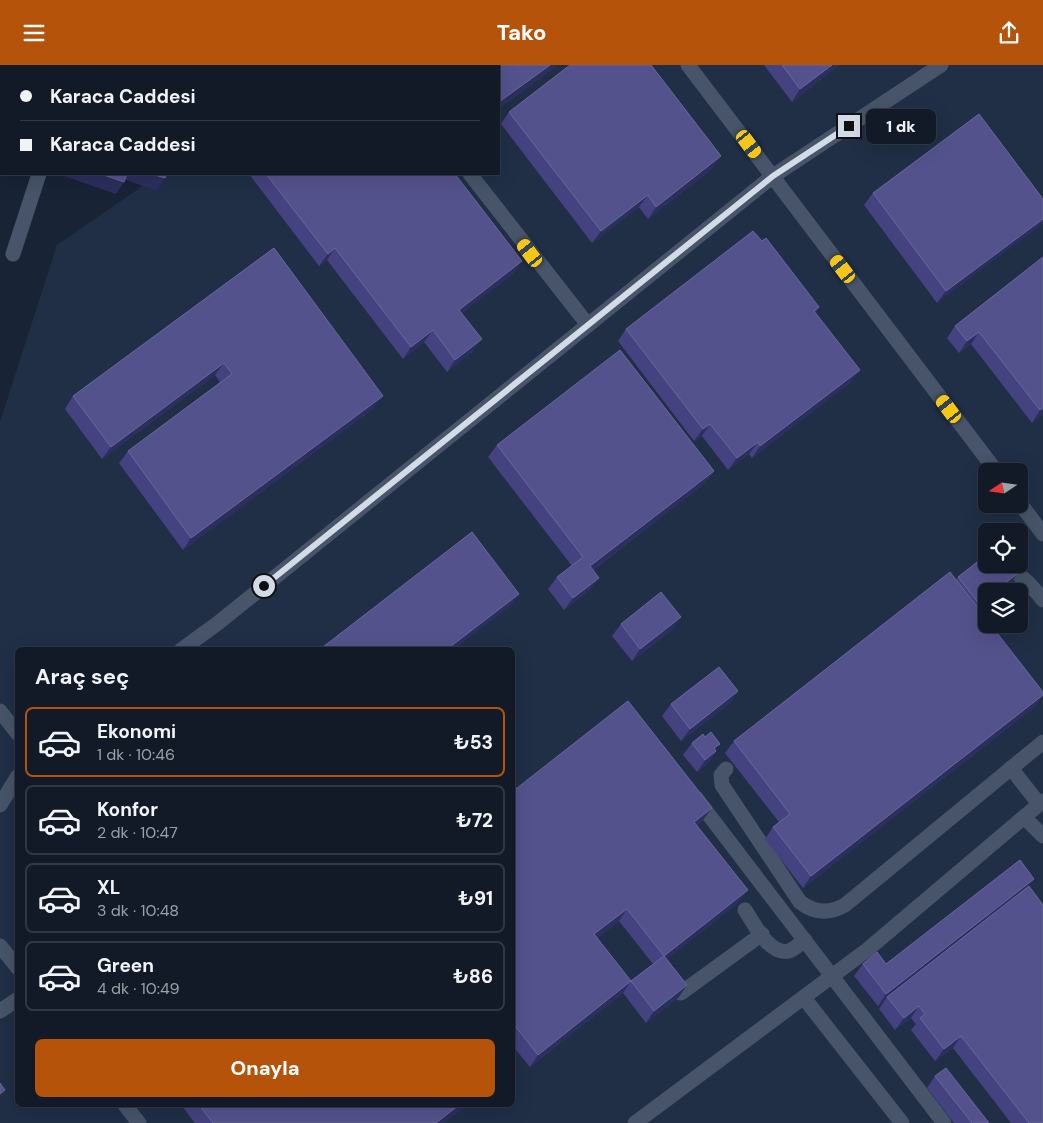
<!DOCTYPE html>
<html lang="tr">
<head>
<meta charset="utf-8">
<style>
  :root { --surface:#121a28; --page:#1b2330; --text:#f1f3f6; --muted:#9ca1a8; --line:#313845; --accent:#b45309 }
  body { margin:0; font-family:"DM Sans",sans-serif; background:var(--page); color:var(--text); height:100vh; display:flex; flex-direction:column; font-size:19px; white-space:nowrap }
  * { box-sizing:border-box; margin:0 }
  p { font-size:16px; color:var(--muted) }
  .icon { flex:none; width:28px; height:28px; fill:none; stroke:currentColor; stroke-width:2; stroke-linecap:round; stroke-linejoin:round }
  .map { position:relative; flex:1; overflow:hidden }
  .drawer { position:absolute; left:15px; top:582px; width:500px; height:460px; display:flex; flex-direction:column; background:var(--surface); border-radius:8px; box-shadow:0 5px 20px #0002,0 0 0 1px var(--line) }
  .drawer>* { flex:none }
  .top-card { position:absolute; left:0px; top:0px; width:500px; height:110px; box-shadow:0 5px 20px #0002,0 0 0 1px var(--line); display:grid; align-content:center; height:110px; padding:0 20px; background:var(--surface) }
  .needle { width:32px; rotate:257deg }
  .buttons { position:absolute; left:978px; top:398px; display:grid; gap:10px }
  .buttons a { display:grid; place-items:center; width:50px; height:50px; border-radius:8px; background:var(--surface); box-shadow:0 5px 20px #0002,0 0 0 1px var(--line); font-size:25px }
  .end { position:absolute; width:22px; height:22px; margin:-11px; border:6px solid #d3dbe7; background:#111; box-shadow:0 0 0 2px #111 }
  .from { border-radius:50% }
  .bubble { position:absolute; height:35px; border-radius:8px; background:var(--surface); box-shadow:0 5px 20px #0002,0 0 0 1px var(--line); font-size:16px; font-weight:800; line-height:35px; text-align:center }
  .car { position:absolute; width:15px; height:30px; margin:-15px -8px; border-radius:6px; box-shadow:0 0 4px 1px #0007; background:linear-gradient(#f5c518 24%,#345 0 40%,#f5c518 0 76%,#345 0 86%,#f5c518 0) }
  .top-card b { display:flex; align-items:center; gap:18px; height:48px; font-size:19px }
  .top-card b+b { border-top:1px solid var(--line) }
  .top-card i { width:12px; height:12px; background:var(--text) }
  ul { padding:0; list-style:none }
  li { display:flex; align-items:center; gap:15px; height:70px; margin:0 10px 8px; padding:0 10px; border:2px solid var(--line); border-radius:8px }
  li div { flex:1 }
  li b { display:block; font-size:19px }
  li em { font-style:normal; font-weight:800 }
  li.current { border-color:var(--accent) }
  li>.icon { width:45px; height:45px; stroke-width:1.5 }
  h2 { padding:0 20px; font-size:22px; line-height:60px }
  .button { display:flex; gap:10px; margin-top:auto; padding:10px 20px }
  .button a { flex:1; height:58px; border-radius:8px; background:var(--accent); color:#fff; font-size:20px; font-weight:800; line-height:58px; text-align:center }
  header { display:flex; justify-content:space-between; align-items:center; height:65px; padding:0 20px; background:var(--accent); color:#fff; font-size:22px; font-weight:800 }
  .map>svg:first-child { display:block }
  .built { fill:#202f46; fill-rule:evenodd }
  .lines { fill:none; stroke-linecap:round; stroke-linejoin:round }
  .minor { stroke:#475469; stroke-width:15 }
  .rail { stroke:#7d8695; stroke-width:4; stroke-dasharray:2.5 5; stroke-linecap:butt }
  .wall { fill:#454281; fill-rule:evenodd }
  .shaded-wall { fill:#2c2e5e }
  .building { fill:#54528c; stroke:#68689a }
  .route { stroke:#d3dbe7; stroke-width:6 }
</style>
</head>
<body>
<header><svg class="icon" aria-label="menu" viewBox="0 0 24 24"><path d="M4 6h16M4 12h16M4 18h16"/></svg>Tako<svg class="icon" aria-label="share" viewBox="0 0 24 24"><path d="M12 15V3M7 8l5-5 5 5M5 13v7h14v-7"/></svg></header>
<div class="map">
<svg width="1043" height="1058" viewBox="0 0 1043 1058">
  <rect width="100%" height="100%" fill="#182336"/>
  <path class="built" d="M176 0H1043V1058H0V357L57 180 160 109H499V1ZM986 406H1019V439H986ZM986 466H1019V499H986ZM986 526H1019V559H986ZM18 585H512V1040H18Z"/>
  <g class="lines">
    <g class="minor">
      <path d="M688 0 996 406"/>
      <path d="M72 1 73 0"/>
      <path d="M267 1 268 0"/>
      <path d="M470 109 588 260"/>
      <path d="M13 189 39 109"/>
      <path d="M1019 437 1043 469"/>
      <path d="M998 499C1018 506 1030 518 1043 535"/>
      <path d="M181 585 218 558 773 111 941 0"/>
      <path d="M0 646 18 669"/>
      <path d="M1011 703 1039 739"/>
      <path d="M726 704 721 710 722 720 800 837C814 848 829 849 845 840L1043 677"/>
      <path d="M696 733 944 1058"/>
      <path d="M0 740 18 711"/>
      <path d="M1024 752 1043 771"/>
      <path d="M745 845C754 858 769 891 789 886 795 884 800 878 805 875"/>
      <path d="M0 881 18 903"/>
      <path d="M681 928 762 869"/>
      <path d="M804 933 902 1058"/>
      <path d="M0 946 18 934"/>
      <path d="M125 1040 139 1058"/>
      <path d="M635 1058 867 885 1043 736"/>
    </g>
    <g class="rail">
      <path d="M13 1V0"/>
      <path d="M0 37 1 34"/>
    </g>
  </g>
  <g class="wall">
    <path d="M294 0H396L397 1H295Z"/>
    <path d="M418 0H558L499 43V1H419Z"/>
    <path d="M764 0H839L792 37Z"/>
    <path d="M509 47 713 103 648 154 639 142 592 178 501 59Z"/>
    <path d="M249 109H455L514 208 462 248 473 286 447 307 424 277 403 294 327 195 319 201Z"/>
    <path d="M873 128 1043 134 937 238 864 140Z"/>
    <path d="M762 176 819 242 815 247 851 317 752 393 749 389 728 405 702 371 694 376 618 276 626 264Z"/>
    <path d="M274 183 374 343 183 485 119 398 128 386 220 317 215 310 102 394 65 344 73 331Z"/>
    <path d="M1043 192V349L1032 358 971 279 959 288 947 273 955 261Z"/>
    <path d="M497 380 714 406 705 418 593 505 590 525 564 545 548 524 557 512 572 501 488 392Z"/>
    <path d="M1017 509 1009 521 1002 526H986L979 544 1036 641 803 823 765 774 773 762 779 757 725 688 734 676 956 515 958 512Z"/>
    <path d="M621 559 673 564 632 596 612 571Z"/>
    <path d="M738 626 730 638 681 676 662 651 671 639Z"/>
    <path d="M705 672 720 679 715 685 716 686 708 698 697 707 683 690 692 678Z"/>
    <path d="M512 727 712 743 703 755 697 760 739 837 667 894 687 920 679 932 646 958 623 928 530 1002 512 980ZM619 856 653 899 631 916 597 873Z"/>
    <path d="M1028 822 1043 1058H1011L953 983 935 996 911 965 916 959 911 953 895 965 879 944 885 935 878 941 854 911 863 899H886Z"/>
    <path d="M935 1011 989 1058H954L927 1023Z"/>
    <path d="M181 1040H467L443 1058H195Z"/>
  </g>
  <g class="shaded-wall">
    <path d="M550 0H558L499 43V37Z"/>
    <path d="M832 0H839L792 37 800 24Z"/>
    <path d="M721 91 713 103 648 154 656 142Z"/>
    <path d="M62 109H101L124 117 116 129 61 110Z"/>
    <path d="M124 109H152L165 113 157 126 121 113Z"/>
    <path d="M648 130 639 142 592 178 601 166Z"/>
    <path d="M1043 154V159L937 238 946 226Z"/>
    <path d="M335 183 327 195 319 201 328 189Z"/>
    <path d="M522 196 514 208 451 257 459 245Z"/>
    <path d="M433 265 424 277 403 294 411 282Z"/>
    <path d="M979 267 971 279 959 288 967 276Z"/>
    <path d="M482 274 473 286 447 307 455 295Z"/>
    <path d="M224 298 215 310 102 394 111 382Z"/>
    <path d="M860 305 851 317 752 393 760 381Z"/>
    <path d="M383 331 374 343 183 485 191 473Z"/>
    <path d="M1043 343V349L1032 358 1040 345Z"/>
    <path d="M710 359 702 371 694 376 703 364Z"/>
    <path d="M758 377 749 389 728 405 737 393Z"/>
    <path d="M714 406 705 418 582 513 590 501Z"/>
    <path d="M1017 509 1009 521 1002 526H995Z"/>
    <path d="M599 513 590 525 564 545 573 533Z"/>
    <path d="M519 529 511 541 453 585H446Z"/>
    <path d="M986 533V539L971 551 979 539Z"/>
    <path d="M681 552 673 564 632 596 640 584Z"/>
    <path d="M738 626 730 638 681 676 690 664Z"/>
    <path d="M1043 630 1036 641 803 823 811 811Z"/>
    <path d="M720 679 712 689 716 686 708 698 697 707 714 683Z"/>
    <path d="M712 743 703 755 686 769 694 757Z"/>
    <path d="M1034 814 1026 826 887 932 885 935 878 941 886 929Z"/>
    <path d="M748 825 739 837 656 903 664 891Z"/>
    <path d="M627 844 619 856 586 881 594 869Z"/>
    <path d="M631 916 623 928 530 1002 538 990Z"/>
    <path d="M687 920 679 932 646 958 654 946Z"/>
    <path d="M919 941 911 953 895 965 904 953Z"/>
    <path d="M961 971 953 983 935 996 944 984Z"/>
    <path d="M459 1040H467L443 1058H436Z"/>
  </g>
  <g class="building">
    <path d="M95 0H113L116 1H94Z"/>
    <path d="M277 0H288L289 1H276Z"/>
    <path d="M312 0H396L397 1H313Z"/>
    <path d="M435 0H550L499 37V1H436Z"/>
    <path d="M570 0H651L721 91 656 142 648 130 601 166 509 47Z"/>
    <path d="M782 0H832L800 24Z"/>
    <path d="M979 49 1043 134V154L946 226 873 128Z"/>
    <path d="M101 109H127L124 117Z"/>
    <path d="M152 109H167L165 113Z"/>
    <path d="M266 109H455L522 196 459 245 482 274 455 295 433 265 411 282 335 183 328 189Z"/>
    <path d="M753 166 762 176 766 173 819 242 814 246 860 305 760 381 758 377 737 393 710 359 703 364 626 264Z"/>
    <path d="M274 183 383 331 191 473 128 386 232 309 224 298 111 382 73 331Z"/>
    <path d="M1043 192V343L1040 345 979 267 967 276 955 261Z"/>
    <path d="M620 285 714 406 590 501 599 513 573 533 557 512 583 492 497 380Z"/>
    <path d="M472 467 519 529 446 585H319Z"/>
    <path d="M986 490V499H1009L1017 509 995 526H986V533L979 539 958 512Z"/>
    <path d="M950 507 986 553V559H990L1043 627V630L811 811 773 762 790 749 734 676Z"/>
    <path d="M661 527 681 552 640 584 621 559Z"/>
    <path d="M719 602 738 626 690 664 671 639Z"/>
    <path d="M628 636 712 743 694 757 748 825 664 891 627 844 594 869 631 916 538 990 512 957V727Z"/>
    <path d="M711 667 720 679 714 683 716 686 705 695 692 678 703 669 705 672Z"/>
    <path d="M1020 795 1034 814 886 929 863 899 877 887 886 899Z"/>
    <path d="M1029 821 1043 840V1058H1029L961 971 944 984 920 953 925 949 919 941 904 953 887 932Z"/>
    <path d="M664 891 687 920 654 946 631 916Z"/>
    <path d="M946 1003 989 1058H972L935 1011Z"/>
    <path d="M0 1018 5 1025 0 1029Z"/>
    <path d="M199 1040H459L436 1058H213Z"/>
  </g>
  <g class="lines">
    <path class="route" d="M264 521 773 111 849 61"/>
  </g>
</svg>
<div class="buttons">
<a><svg class="needle" viewBox="-14 -14 28 28"><path d="M0-13l5 13h-10z" fill="#e53935"/><path d="M0 13l5-13h-10z" fill="#9ca1a8"/></svg></a>
<a><svg class="icon" aria-label="locate" viewBox="0 0 24 24"><circle cx="12" cy="12" r="6"/><path d="M12 2v4M12 18v4M2 12h4M18 12h4"/></svg></a>
<a><svg class="icon" aria-label="layers" viewBox="0 0 24 24"><path d="M12 4l9 5-9 5-9-5zM3 14l9 5 9-5"/></svg></a>
</div>
<i class="end from" style="left:264px;top:521px"></i>
<i class="end" style="left:849px;top:61px"></i>
<div class="bubble" style="left:866px;top:44px;width:70px">1 dk</div>
<i class="car" style="left:749px;top:79px;rotate:143deg"></i>
<i class="car" style="left:530px;top:188px;rotate:323deg"></i>
<i class="car" style="left:843px;top:204px;rotate:323deg"></i>
<i class="car" style="left:949px;top:344px;rotate:323deg"></i>
<div class="top-card">
<b><i class="from"></i>Karaca Caddesi</b>
<b><i></i>Karaca Caddesi</b>
</div>
<section class="drawer">
<h2>Araç seç</h2>
<ul>
<li class="current"><svg class="icon" aria-label="car" viewBox="0 0 24 24"><path d="M5 17H2v-5l4-1 3-4h7l3 4 3 1v5h-3M9 17h6M6 11h13"/><circle cx="7" cy="17" r="2"/><circle cx="17" cy="17" r="2"/></svg><div><b>Ekonomi</b><p>1 dk · 10:46</p></div><em>₺53</em></li>
<li><svg class="icon" aria-label="car" viewBox="0 0 24 24"><path d="M5 17H2v-5l4-1 3-4h7l3 4 3 1v5h-3M9 17h6M6 11h13"/><circle cx="7" cy="17" r="2"/><circle cx="17" cy="17" r="2"/></svg><div><b>Konfor</b><p>2 dk · 10:47</p></div><em>₺72</em></li>
<li><svg class="icon" aria-label="car" viewBox="0 0 24 24"><path d="M5 17H2v-5l4-1 3-4h7l3 4 3 1v5h-3M9 17h6M6 11h13"/><circle cx="7" cy="17" r="2"/><circle cx="17" cy="17" r="2"/></svg><div><b>XL</b><p>3 dk · 10:48</p></div><em>₺91</em></li>
<li><svg class="icon" aria-label="car" viewBox="0 0 24 24"><path d="M5 17H2v-5l4-1 3-4h7l3 4 3 1v5h-3M9 17h6M6 11h13"/><circle cx="7" cy="17" r="2"/><circle cx="17" cy="17" r="2"/></svg><div><b>Green</b><p>4 dk · 10:49</p></div><em>₺86</em></li>
</ul>
<div class="button"><a>Onayla</a></div>
</section>
</div>
</body>
</html>
